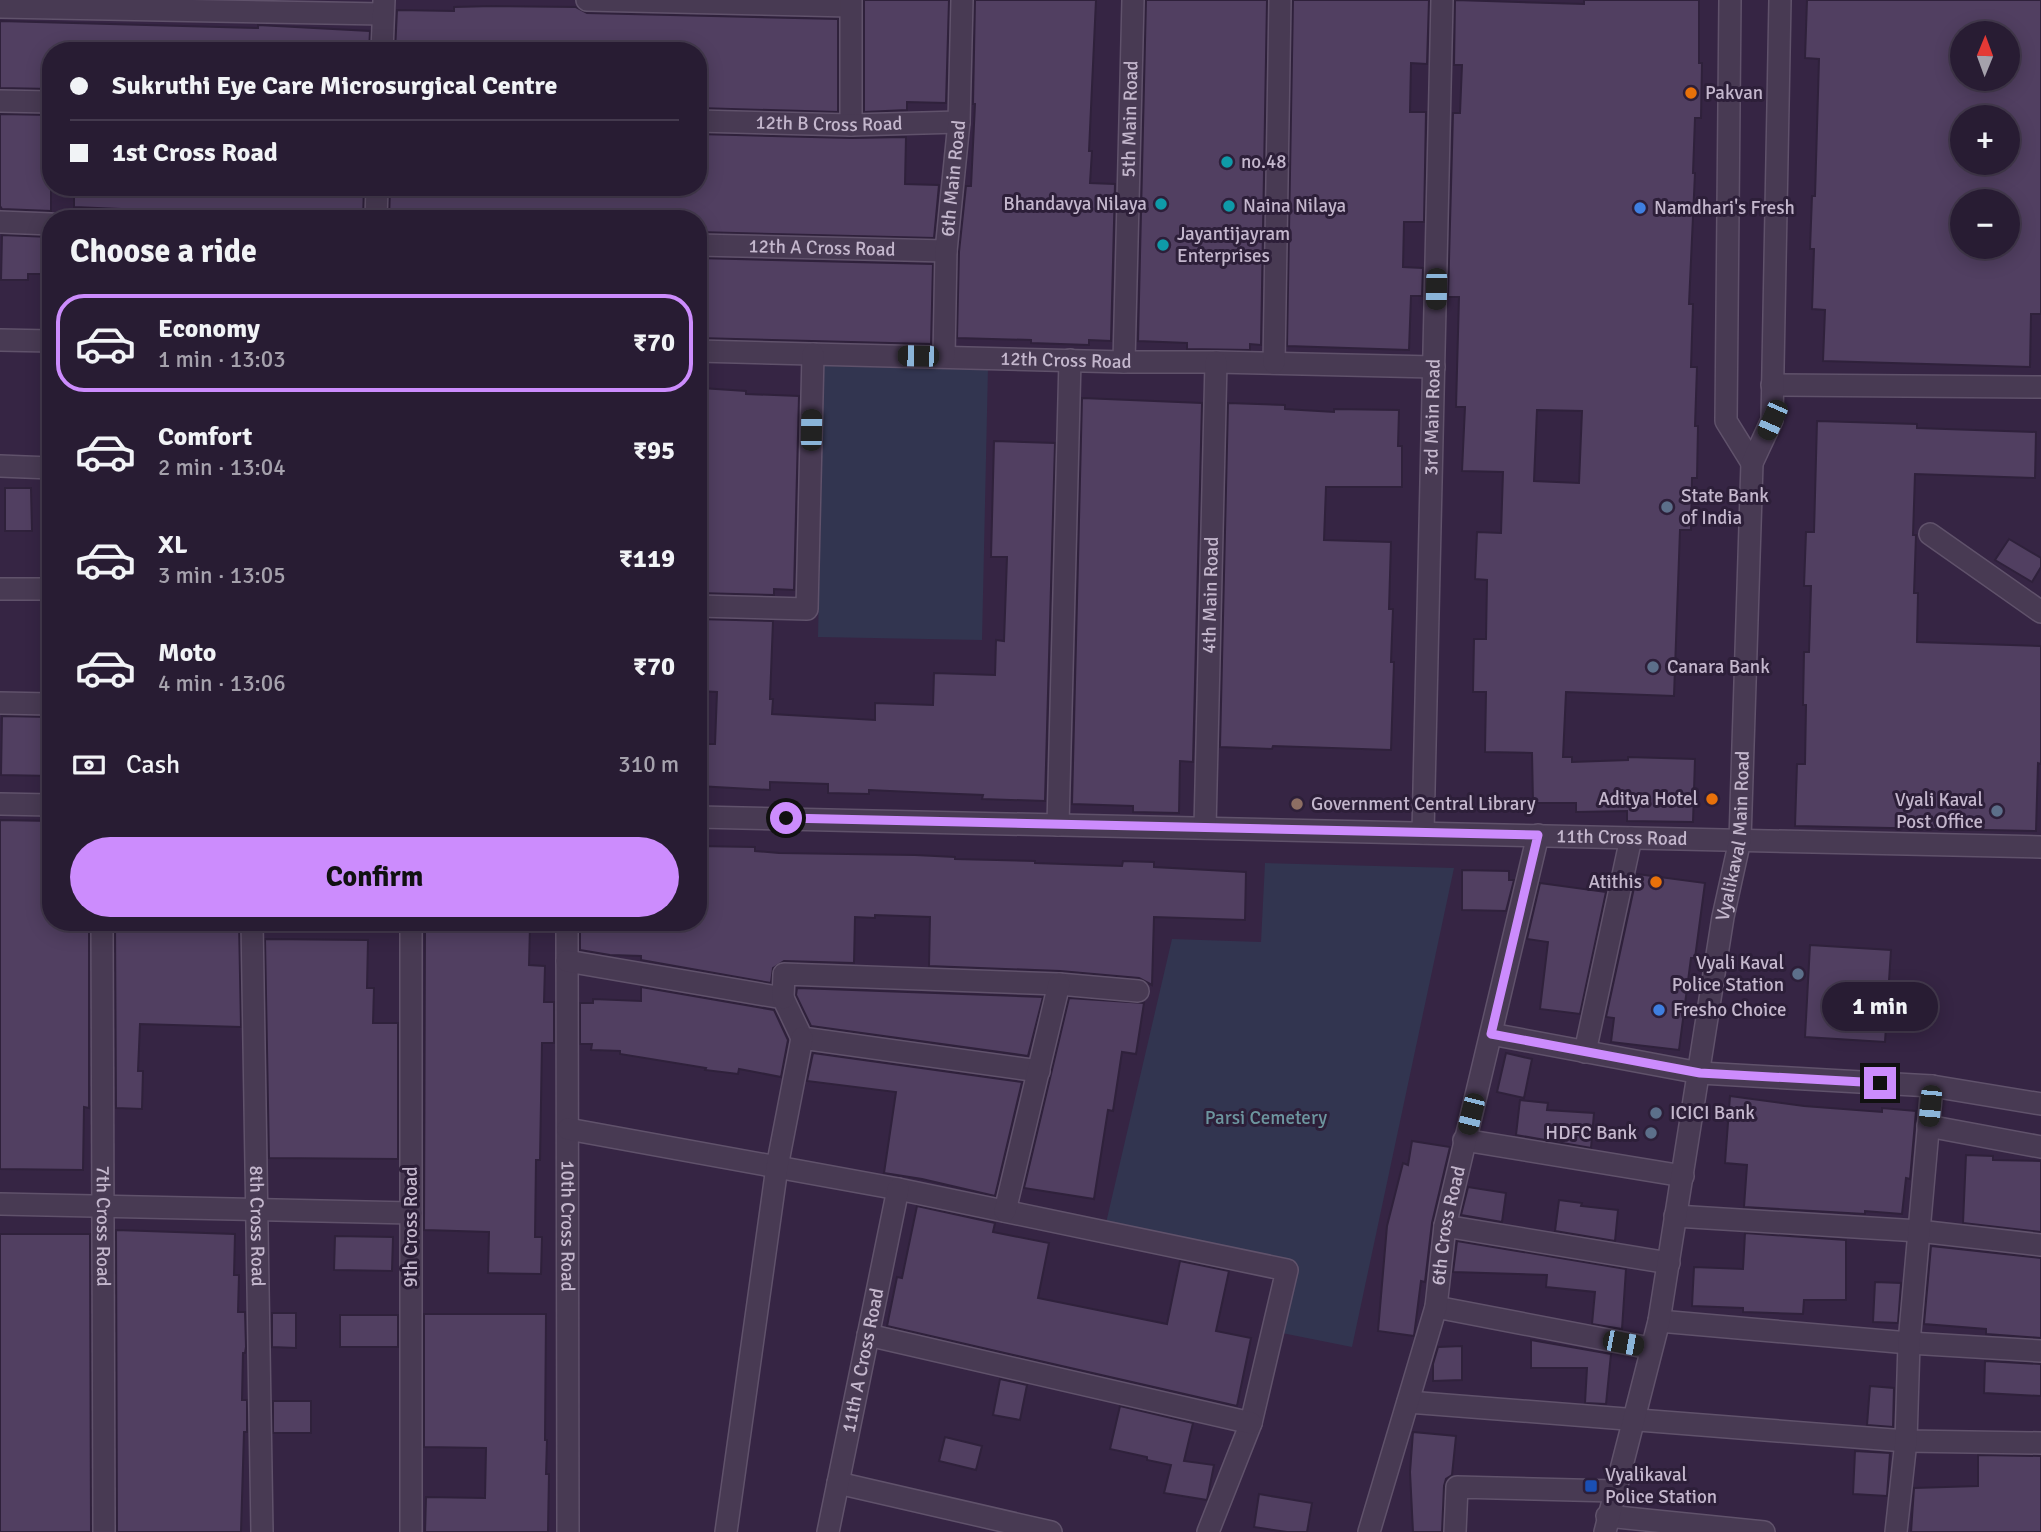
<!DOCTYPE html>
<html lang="en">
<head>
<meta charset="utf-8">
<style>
  :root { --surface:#281c33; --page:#34293f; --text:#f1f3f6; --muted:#a5a1ac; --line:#443a4e; --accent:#cc8cfd }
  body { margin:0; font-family:Signika,sans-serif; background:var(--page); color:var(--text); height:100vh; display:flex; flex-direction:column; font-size:26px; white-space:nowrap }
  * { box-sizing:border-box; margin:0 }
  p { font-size:23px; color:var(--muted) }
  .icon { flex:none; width:38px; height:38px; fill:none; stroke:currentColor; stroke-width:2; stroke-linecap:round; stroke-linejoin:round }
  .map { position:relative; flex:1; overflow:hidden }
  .panel { position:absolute; left:42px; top:210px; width:665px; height:721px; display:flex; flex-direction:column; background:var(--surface); border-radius:28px; box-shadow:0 4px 18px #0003,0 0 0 2px var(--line) }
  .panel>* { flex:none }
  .hud { position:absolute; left:42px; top:42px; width:665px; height:154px; border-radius:28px; box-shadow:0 4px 18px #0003,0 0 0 2px var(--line); display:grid; align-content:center; height:154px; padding:0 28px; background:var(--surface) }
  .needle { width:46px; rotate:1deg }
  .buttons { position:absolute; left:1950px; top:21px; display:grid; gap:14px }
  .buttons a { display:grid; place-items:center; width:70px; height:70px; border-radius:50%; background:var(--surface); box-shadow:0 4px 18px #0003,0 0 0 2px var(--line); font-size:35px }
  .end { position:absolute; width:32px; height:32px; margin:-16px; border:9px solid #cc8cfd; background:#111; box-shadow:0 0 0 4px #111 }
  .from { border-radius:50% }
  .bubble { position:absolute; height:49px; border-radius:24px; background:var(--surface); box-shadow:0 4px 18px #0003,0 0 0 2px var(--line); font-size:23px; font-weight:700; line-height:49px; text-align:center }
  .car { position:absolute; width:21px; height:42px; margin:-21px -10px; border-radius:9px; box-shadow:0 0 5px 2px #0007; background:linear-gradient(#222 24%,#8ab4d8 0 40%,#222 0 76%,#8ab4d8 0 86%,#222 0) }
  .hud b { display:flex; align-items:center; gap:24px; height:66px; font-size:26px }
  .hud b+b { border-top:2px solid var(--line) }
  .hud i { width:18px; height:18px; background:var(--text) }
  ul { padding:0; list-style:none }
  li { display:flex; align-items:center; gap:21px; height:98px; margin:0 14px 10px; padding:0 14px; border:4px solid transparent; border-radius:28px }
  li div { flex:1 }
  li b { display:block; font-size:26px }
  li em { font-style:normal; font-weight:700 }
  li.selected { border-color:var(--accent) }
  li>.icon { width:63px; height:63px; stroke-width:1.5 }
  h2 { padding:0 28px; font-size:32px; line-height:84px }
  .pay { display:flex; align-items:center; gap:18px; height:77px; padding:0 28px; font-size:26px }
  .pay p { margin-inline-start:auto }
  .primary-button { display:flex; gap:14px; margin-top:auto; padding:14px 28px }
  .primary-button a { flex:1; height:80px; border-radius:42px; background:var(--accent); color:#111; font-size:28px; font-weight:700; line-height:80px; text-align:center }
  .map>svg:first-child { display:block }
  .green { fill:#323550 }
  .building { fill:#513f61; stroke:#2f213b; stroke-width:2; fill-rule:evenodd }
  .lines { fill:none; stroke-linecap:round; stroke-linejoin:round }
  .minor-casing { stroke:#60526b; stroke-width:24 }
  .minor { stroke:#483a53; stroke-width:21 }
  .route { stroke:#cc8cfd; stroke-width:9 }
  .food-dot { fill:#e8710a; stroke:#2d1f39; stroke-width:2.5 }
  .culture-dot { fill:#0f9aa8; stroke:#2d1f39; stroke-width:2.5 }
  .shop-dot { fill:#3f7fe0; stroke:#2d1f39; stroke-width:2.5 }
  .service-dot { fill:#5c6f8a; stroke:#2d1f39; stroke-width:2.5 }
  .education-dot { fill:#8d6e63; stroke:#2d1f39; stroke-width:2.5 }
  .transit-dot { fill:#1a4fb4; stroke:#2d1f39; stroke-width:2.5 }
  .labels { text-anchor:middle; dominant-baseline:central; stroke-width:6; stroke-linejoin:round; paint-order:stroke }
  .poi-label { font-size:19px; fill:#c4b7cd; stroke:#2d1f39; text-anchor:start }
  .street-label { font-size:19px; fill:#c4b7cd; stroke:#2d1f39 }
  .park-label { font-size:19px; fill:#6d969f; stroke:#2d1f39 }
</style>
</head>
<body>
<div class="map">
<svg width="2041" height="1532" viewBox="0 0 2041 1532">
  <rect width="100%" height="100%" fill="#362544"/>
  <g class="green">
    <path d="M824 364 988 367 982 640 818 637Z"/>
    <path d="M1265 863 1454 868 1352 1347 1282 1333 1297 1265 1106 1223 1172 939 1261 942Z"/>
  </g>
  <g class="building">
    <path d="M864 0H949L946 103 907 102V110L864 112Z"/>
    <path d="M975 0H1096L1089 151H1092L1090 183 1115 184 1111 341 1089 340V345L1031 343V340L957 338 959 252 966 186H971L975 104H973Z"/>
    <path d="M1146 0H1267L1261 345 1250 344V350L1187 349V343L1138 341Z"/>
    <path d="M1293 0H1429L1427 64 1411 63 1410 112H1426L1424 222H1404L1403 267 1423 268 1422 296H1411L1409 350 1287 346Z"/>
    <path d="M1455 0 1584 4V0H1699V63H1702L1701 118H1695L1693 173H1695L1689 304H1693L1691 367H1697L1695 426H1698L1697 478H1692L1691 530H1680L1674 696 1566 692 1563 757H1572V762L1628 760V757L1695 759 1693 822 1627 821V811L1576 812V803H1533L1532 753 1485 752 1486 692H1473L1474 639H1486L1487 580 1475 579 1477 532 1501 533 1503 472 1462 471 1465 407H1456L1459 297H1448L1453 113H1460L1462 65H1454ZM1537 410 1582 411 1579 483 1534 481Z"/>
    <path d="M1807 0H2041V314H2031L2030 367 1823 361 1825 310 1812 309 1814 249H1810L1812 196H1815L1819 59 1805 58ZM1962 33H2007V84L1962 83ZM1962 117H2007V163H1962ZM1962 201H2007V247H1962Z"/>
    <path d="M493 6 576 7 587 13 838 19V112L698 108V51H395L397 10 454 11V7Z"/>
    <path d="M0 21 258 28V25L370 31 369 51H51V89L0 88Z"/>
    <path d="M0 114 51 115V211L2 209 0 206Z"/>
    <path d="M698 134 851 138 906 137 905 184 939 185 934 238 698 232V219H389L390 187H698Z"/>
    <path d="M74 187H364L363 219 226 218V214L143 213V210L74 207Z"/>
    <path d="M2 235 51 237V274H28V280H1Z"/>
    <path d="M698 258 933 264 931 344 698 338Z"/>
    <path d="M701 388 746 391V394L799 396 794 590 774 589V595L698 593Z"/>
    <path d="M1082 398 1202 403 1193 762 1180 761 1179 813 1133 812V806L1072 804Z"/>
    <path d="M1228 403 1285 405V409L1334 412V409L1399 410 1398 446H1402V487H1326L1324 540 1391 542 1389 609H1393L1391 662H1394L1391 750 1273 746 1272 749 1220 747Z"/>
    <path d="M1817 421 1917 424V428L2036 432 2035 478 1915 474 1913 535H1916L1914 593H1918L1917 642 2041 646V764L2038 763 2036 831 1795 826 1797 764H1805L1806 705H1803L1804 652H1809L1811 586H1804L1806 532H1814Z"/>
    <path d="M994 441 1055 443 1045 801 982 799 983 795 934 793 869 790V794L828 793V784L770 782V790L698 786V744H715L717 692 698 691V619L773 621 770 699H773L772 714 875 720V703L933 705 934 673 995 675 996 640 1004 641 1007 557H991Z"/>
    <path d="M5 488H31L32 531H5Z"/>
    <path d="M2009 539 2041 558V567L2032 582 1995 560Z"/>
    <path d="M2 716 51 717V776L1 775Z"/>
    <path d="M0 820 51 821V922H89V1108L84 1107 83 1170 0 1169Z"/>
    <path d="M698 846 755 847V851L779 853 915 855 955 857V859L1035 861V863L1122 866 1123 861 1154 862V867L1246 872 1245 920 1154 917 1152 985 1139 978 1060 971 929 966 930 917 875 915V918L855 917 854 963 784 961 773 968 771 983 641 960V956L610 955 580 950V922H698Z"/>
    <path d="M1462 870 1509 871V880H1514L1506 911 1462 910Z"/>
    <path d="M1637 874 1705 883 1695 958H1691L1679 1050 1611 1042 1614 1018 1606 1017Z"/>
    <path d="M1540 883 1606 892 1580 1014 1540 1009 1548 942 1527 939Z"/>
    <path d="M115 922H239L241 1027 140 1024 138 1071H143L142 1109 116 1108Z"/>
    <path d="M477 925 530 926 529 965 545 966 544 1002H554V1043H542L540 1160H536L535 1237H542L541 1274 488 1273 489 1232 424 1230 425 926 477 927Z"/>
    <path d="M265 939 368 940 367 988H374L373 1023H398V1159L269 1158Z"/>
    <path d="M1810 945 1891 950 1885 1042 1805 1037Z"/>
    <path d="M641 987 774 1010 788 1040 781 1077 739 1069 738 1074 705 1070 706 1068 620 1054V1051L591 1050 592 1044H580V1003H593V999L641 1001Z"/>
    <path d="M797 988 1043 997 1028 1056 811 1026 796 995Z"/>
    <path d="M1069 998 1144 1003 1136 1054 1122 1052 1113 1111 1108 1110 1094 1199 1024 1188Z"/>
    <path d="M813 1053 1022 1082 995 1196 922 1179 884 1173 896 1092 807 1081Z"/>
    <path d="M1506 1053 1532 1059 1524 1098 1497 1092Z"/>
    <path d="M1730 1096 1804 1106 1882 1112V1108L1916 1111 1910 1179 1906 1178 1902 1214 1865 1211V1214L1744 1207 1747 1165 1725 1163Z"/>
    <path d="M1520 1100 1548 1103 1547 1110 1594 1113 1591 1148 1516 1135Z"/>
    <path d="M1412 1141 1450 1147 1432 1223 1425 1282 1421 1281 1414 1336 1378 1331 1387 1226 1403 1163 1408 1165Z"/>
    <path d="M1966 1155 1993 1156V1160L2041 1161V1232L1963 1223Z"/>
    <path d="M1468 1187 1506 1193 1502 1222 1461 1215Z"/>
    <path d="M1559 1200 1582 1203 1581 1206 1618 1210 1615 1241 1555 1231Z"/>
    <path d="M917 1206 995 1223 993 1232 1049 1243 1038 1298 1167 1324 1180 1261 1229 1271 1216 1331 1251 1338 1237 1406 887 1326 897 1277 902 1278Z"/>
    <path d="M116 1230 235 1234 234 1275H239L238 1312H245L246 1347 245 1353H243L242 1400H247V1432H244L241 1532H117Z"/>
    <path d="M1745 1233 1846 1240V1300H1804L1803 1314 1743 1312V1308L1692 1306 1694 1267 1743 1269Z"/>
    <path d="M0 1234H90L91 1532H0Z"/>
    <path d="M335 1236 393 1237 392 1271 334 1270Z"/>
    <path d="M1457 1241 1626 1269 1622 1329 1592 1324 1595 1292 1546 1287 1547 1275 1453 1272Z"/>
    <path d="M1931 1246 2041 1258V1338L1986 1334V1329L1924 1324Z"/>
    <path d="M1875 1282 1901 1283 1898 1323 1873 1322Z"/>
    <path d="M272 1313H296V1348L272 1347Z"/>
    <path d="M424 1314H546L545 1440H547L546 1474H549L548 1532H425L426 1497 485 1498 486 1448 424 1447Z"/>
    <rect x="340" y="1315" width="58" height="32"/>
    <path d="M1531 1340 1611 1354 1606 1404 1585 1403 1587 1368H1531Z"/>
    <path d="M1462 1346V1380L1433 1381V1364L1438 1347Z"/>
    <path d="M1985 1361 2041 1364V1396L1984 1393Z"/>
    <path d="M1000 1379 1027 1385 1020 1420 993 1415Z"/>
    <path d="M1870 1386 1894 1388 1893 1427 1867 1425Z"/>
    <rect x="273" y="1401" width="38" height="32"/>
    <path d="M1120 1406 1193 1423 1184 1461 1214 1465 1207 1500 1164 1493 1171 1465 1147 1460V1457L1110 1449Z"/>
    <path d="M1413 1432 1456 1436 1452 1475 1446 1479 1444 1486 1442 1532H1413L1410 1472Z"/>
    <path d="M945 1437 982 1446 976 1470 939 1461Z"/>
    <path d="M1855 1451 1890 1453 1887 1496 1853 1494Z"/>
    <path d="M1978 1455 2041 1456V1532H1911L1914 1488 1978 1486Z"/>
    <path d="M1259 1494 1312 1503 1307 1532H1287L1254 1527Z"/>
  </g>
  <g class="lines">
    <defs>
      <g id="minor">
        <path d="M587 0 850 6"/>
        <path d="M851 0V125"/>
        <path d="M1730 0 1726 421 1752 463"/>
        <path d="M0 7 383 14"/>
        <path d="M382 51 384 0"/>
        <path d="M0 101 51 102"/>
        <path id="s1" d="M698 121 851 125 959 122"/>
        <path d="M376 219 377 187"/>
        <path d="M0 222 51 224"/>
        <path id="s2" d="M698 245 946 251"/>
        <path d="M0 340 51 341"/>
        <path id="s3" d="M698 351 1124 362H1216L1434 367"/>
        <path id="s4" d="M944 356 946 251 959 122 962 0"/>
        <path id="s5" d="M1124 362 1133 0"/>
        <path d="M1274 363 1280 0"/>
        <path d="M1772 385 2041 387"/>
        <path d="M0 466 51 468"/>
        <path d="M1930 534 2041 612"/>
        <path d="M0 589H51"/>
        <path d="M698 606 807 609 813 354"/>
        <path d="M0 703 51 704"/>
        <path d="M0 804 51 805"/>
        <path id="s6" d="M698 817 2041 847"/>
        <path d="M1058 825 1070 360"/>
        <path id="s7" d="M1205 828 1216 362"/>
        <path id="s8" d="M1423 833 1442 0"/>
        <path id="s9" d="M102 922 104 1532"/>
        <path id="s10" d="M252 922 262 1532"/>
        <path d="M411 922V1532"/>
        <path id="s11" d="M567 922 568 1532"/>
        <path d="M567 961 783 998 802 1038 1039 1071"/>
        <path d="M783 998 784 974 1059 984 1138 991"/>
        <path d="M1491 1034 1700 1073 1932 1086 2041 1104"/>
        <path d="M1585 1052 1631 838"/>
        <path d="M1928 1126 2041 1147"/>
        <path d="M568 1129 898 1189 1287 1270 1251 1423 1208 1532"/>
        <path d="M1464 1140 1683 1176"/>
        <path d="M0 1204 411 1213"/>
        <path d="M1005 1211 1059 984"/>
        <path d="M1675 1216 1919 1231 2041 1245"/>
        <path d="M1445 1226 1669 1263"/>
        <path d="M1436 1307 1650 1348"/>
        <path d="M1659 1321 1909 1343 2041 1351"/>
        <path d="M868 1335 1251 1423"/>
        <path d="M1408 1402 1906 1441 2041 1443"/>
        <path d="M838 1483 1051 1532"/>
        <path d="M1607 1516 1764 1532"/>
        <path d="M726 1532 777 1167 802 1038"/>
        <path id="s12" d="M828 1532 898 1189"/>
        <path id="s13" d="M1369 1532 1436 1307 1445 1226 1538 835"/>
        <path d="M1455 1532 1457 1487 1614 1491"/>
        <path id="s14" d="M1605 1532 1659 1321 1723 917 1740 840 1752 463 1772 420 1780 0"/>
        <path d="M1896 1532 1906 1441 1909 1343 1932 1086"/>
      </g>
    </defs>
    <use href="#minor" class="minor-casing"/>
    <use href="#minor" class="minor"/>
  </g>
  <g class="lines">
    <path class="route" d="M786 818 1538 835 1491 1034 1700 1073 1880 1083"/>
  </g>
  <g class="food-dot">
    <circle cx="1691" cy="93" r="7"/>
    <circle cx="1712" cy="799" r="7"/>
    <circle cx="1656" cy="882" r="7"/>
  </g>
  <g class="culture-dot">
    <circle cx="1227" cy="162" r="7"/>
    <circle cx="1161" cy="204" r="7"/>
    <circle cx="1229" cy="206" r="7"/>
    <circle cx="1163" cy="245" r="7"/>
  </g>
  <g class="shop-dot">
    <circle cx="1640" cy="208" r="7"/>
    <circle cx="1659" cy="1010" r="7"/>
  </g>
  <g class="service-dot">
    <circle cx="1667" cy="507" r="7"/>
    <circle cx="1653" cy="667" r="7"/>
    <circle cx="1997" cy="811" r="7"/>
    <circle cx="1798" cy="974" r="7"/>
    <circle cx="1656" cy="1113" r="7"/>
    <circle cx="1651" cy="1133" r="7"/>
  </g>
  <circle class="education-dot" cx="1297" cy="804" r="7"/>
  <rect class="transit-dot" x="1584" y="1479" width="14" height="14" rx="3.5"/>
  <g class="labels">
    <g class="poi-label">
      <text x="1705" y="93">Pakvan</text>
      <text x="1241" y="162">no.48</text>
      <text x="1147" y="204" text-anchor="end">Bhandavya Nilaya</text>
      <text x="1243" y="206">Naina Nilaya</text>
      <text x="1654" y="208">Namdhari's Fresh</text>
      <text x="1177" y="234">Jayantijayram<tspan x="1177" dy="22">Enterprises</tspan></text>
      <text x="1681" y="496">State Bank<tspan x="1681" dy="22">of India</tspan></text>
      <text x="1667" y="667">Canara Bank</text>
      <text x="1698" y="799" text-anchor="end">Aditya Hotel</text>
      <text x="1983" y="800" text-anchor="end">Vyali Kaval<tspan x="1983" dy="22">Post Office</tspan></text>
      <text x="1311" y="804">Government Central Library</text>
      <text x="1642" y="882" text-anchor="end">Atithis</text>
      <text x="1784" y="963" text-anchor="end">Vyali Kaval<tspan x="1784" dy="22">Police Station</tspan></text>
      <text x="1673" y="1010">Fresho Choice</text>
      <text x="1670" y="1113">ICICI Bank</text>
      <text x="1637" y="1133" text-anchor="end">HDFC Bank</text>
      <text x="1605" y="1475">Vyalikaval<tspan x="1605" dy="22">Police Station</tspan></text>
    </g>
    <g class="street-label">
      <text stroke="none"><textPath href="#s5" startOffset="243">5th Main Road</textPath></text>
      <text stroke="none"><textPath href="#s1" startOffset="131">12th B Cross Road</textPath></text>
      <text stroke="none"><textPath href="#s4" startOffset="178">6th Main Road</textPath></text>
      <text stroke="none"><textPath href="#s2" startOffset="124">12th A Cross Road</textPath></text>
      <text stroke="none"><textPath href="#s3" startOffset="368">12th Cross Road</textPath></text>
      <text stroke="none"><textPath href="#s8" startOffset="416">3rd Main Road</textPath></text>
      <text stroke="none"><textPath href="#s7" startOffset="233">4th Main Road</textPath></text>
      <text stroke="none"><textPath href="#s14" startOffset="709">Vyalikaval Main Road</textPath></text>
      <text stroke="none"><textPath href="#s6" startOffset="924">11th Cross Road</textPath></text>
      <text stroke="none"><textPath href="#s13" startOffset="317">6th Cross Road</textPath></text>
      <text stroke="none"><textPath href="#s9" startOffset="304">7th Cross Road</textPath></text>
      <text stroke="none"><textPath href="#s10" startOffset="304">8th Cross Road</textPath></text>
      <text transform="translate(411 1227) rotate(-90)">9th Cross Road</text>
      <text stroke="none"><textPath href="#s11" startOffset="304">10th Cross Road</textPath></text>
      <text stroke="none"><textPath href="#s12" startOffset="175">11th A Cross Road</textPath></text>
    </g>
    <g class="park-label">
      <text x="1266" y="1118">Parsi Cemetery</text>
    </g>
  </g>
</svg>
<div class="buttons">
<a><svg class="needle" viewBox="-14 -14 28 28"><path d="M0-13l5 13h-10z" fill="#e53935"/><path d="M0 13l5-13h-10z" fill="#a5a1ac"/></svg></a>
<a>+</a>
<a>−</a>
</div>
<i class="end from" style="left:786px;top:818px"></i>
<i class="end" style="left:1880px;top:1083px"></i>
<div class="bubble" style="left:1822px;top:982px;width:116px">1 min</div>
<i class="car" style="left:1436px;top:289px;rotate:181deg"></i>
<i class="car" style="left:918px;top:356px;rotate:271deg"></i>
<i class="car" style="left:1772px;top:420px;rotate:204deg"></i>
<i class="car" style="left:811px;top:430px;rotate:1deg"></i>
<i class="car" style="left:1930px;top:1106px;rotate:185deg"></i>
<i class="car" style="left:1471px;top:1114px;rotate:194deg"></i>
<i class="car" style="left:1623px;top:1343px;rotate:101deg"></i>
<div class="hud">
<b><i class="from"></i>Sukruthi Eye Care Microsurgical Centre</b>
<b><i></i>1st Cross Road</b>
</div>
<section class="panel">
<h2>Choose a ride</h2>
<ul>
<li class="selected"><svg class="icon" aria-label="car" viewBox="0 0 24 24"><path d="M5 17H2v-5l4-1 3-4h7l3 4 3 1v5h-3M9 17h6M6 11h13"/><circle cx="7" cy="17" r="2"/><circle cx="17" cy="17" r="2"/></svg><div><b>Economy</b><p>1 min · 13:03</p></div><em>₹70</em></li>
<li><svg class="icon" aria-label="car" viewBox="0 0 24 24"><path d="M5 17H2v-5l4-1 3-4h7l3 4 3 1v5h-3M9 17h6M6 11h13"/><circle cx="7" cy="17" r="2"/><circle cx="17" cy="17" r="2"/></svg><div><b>Comfort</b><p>2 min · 13:04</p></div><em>₹95</em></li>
<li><svg class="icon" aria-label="car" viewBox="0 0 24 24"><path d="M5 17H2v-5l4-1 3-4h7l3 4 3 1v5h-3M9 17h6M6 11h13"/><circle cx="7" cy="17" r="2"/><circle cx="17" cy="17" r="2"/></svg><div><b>XL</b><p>3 min · 13:05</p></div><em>₹119</em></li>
<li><svg class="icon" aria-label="car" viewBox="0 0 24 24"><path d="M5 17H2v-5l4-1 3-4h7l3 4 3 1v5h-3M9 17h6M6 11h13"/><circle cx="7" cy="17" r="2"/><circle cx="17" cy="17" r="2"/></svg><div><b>Moto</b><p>4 min · 13:06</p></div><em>₹70</em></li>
</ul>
<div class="pay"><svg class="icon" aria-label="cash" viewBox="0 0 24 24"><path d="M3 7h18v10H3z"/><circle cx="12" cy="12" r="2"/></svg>Cash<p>310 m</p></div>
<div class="primary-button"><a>Confirm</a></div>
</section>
</div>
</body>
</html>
